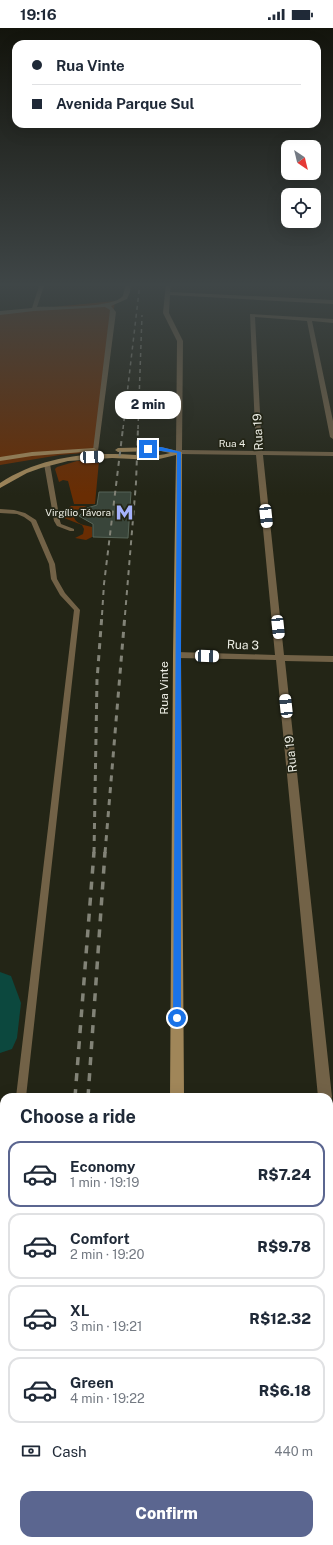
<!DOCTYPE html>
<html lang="en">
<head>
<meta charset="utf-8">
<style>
  :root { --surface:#fff; --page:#f6f6f7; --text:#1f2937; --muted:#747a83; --line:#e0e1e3; --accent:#5b6690 }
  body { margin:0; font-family:"Public Sans",sans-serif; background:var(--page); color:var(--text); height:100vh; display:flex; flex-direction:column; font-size:15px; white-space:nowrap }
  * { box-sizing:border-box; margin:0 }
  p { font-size:13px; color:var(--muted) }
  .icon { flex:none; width:22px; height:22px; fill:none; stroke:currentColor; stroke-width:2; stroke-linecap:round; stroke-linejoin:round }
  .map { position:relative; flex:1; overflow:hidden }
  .side { position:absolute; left:0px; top:1065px; width:333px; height:452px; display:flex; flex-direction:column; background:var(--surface); border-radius:12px 12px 0 0; box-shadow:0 4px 16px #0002 }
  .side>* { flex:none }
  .hud { position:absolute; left:12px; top:12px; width:309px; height:88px; border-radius:12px; box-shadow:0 4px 16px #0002; display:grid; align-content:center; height:88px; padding:0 20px; background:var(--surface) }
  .needle { width:26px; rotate:145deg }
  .tools { position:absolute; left:281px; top:112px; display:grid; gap:8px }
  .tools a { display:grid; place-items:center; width:40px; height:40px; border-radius:8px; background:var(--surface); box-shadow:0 4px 16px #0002; font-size:20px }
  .end { position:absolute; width:18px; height:18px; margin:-9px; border:5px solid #1a73e8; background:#fff; box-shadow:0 0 0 2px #fff }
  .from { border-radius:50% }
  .bubble { position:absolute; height:28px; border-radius:12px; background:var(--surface); box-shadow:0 4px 16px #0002; font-size:13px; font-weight:800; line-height:28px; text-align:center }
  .car { position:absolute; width:12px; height:24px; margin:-12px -6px; border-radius:5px; box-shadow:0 0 3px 1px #0007; background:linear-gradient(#fff 24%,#345 0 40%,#fff 0 76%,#345 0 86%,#fff 0) }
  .hud b { display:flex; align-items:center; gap:14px; height:38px; font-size:15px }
  .hud b+b { border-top:1px solid var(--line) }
  .hud i { width:10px; height:10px; background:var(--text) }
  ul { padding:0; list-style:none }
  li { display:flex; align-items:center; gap:12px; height:66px; margin:0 8px 6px; padding:0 12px; border:2px solid var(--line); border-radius:12px }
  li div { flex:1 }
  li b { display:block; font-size:15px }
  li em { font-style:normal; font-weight:800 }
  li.active { border-color:var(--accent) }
  li>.icon { width:36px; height:36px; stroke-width:1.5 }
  h2 { padding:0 20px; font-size:18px; line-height:48px }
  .pay { display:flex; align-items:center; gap:10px; height:44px; padding:0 20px; font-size:15px }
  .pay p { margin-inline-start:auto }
  .cta { display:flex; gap:8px; margin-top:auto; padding:8px 20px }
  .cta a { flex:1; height:46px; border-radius:12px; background:var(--accent); color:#fff; font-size:16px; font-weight:800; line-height:46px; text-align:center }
  .status { display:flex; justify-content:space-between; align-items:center; height:28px; padding:0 20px; background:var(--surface); direction:ltr }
  .status svg { height:11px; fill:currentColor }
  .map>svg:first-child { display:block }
  .green { fill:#692d03 }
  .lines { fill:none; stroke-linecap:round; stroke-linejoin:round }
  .river { fill:#0c483e; fill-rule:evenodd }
  .building { fill:#39453a; stroke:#576558 }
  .lane { fill:#726247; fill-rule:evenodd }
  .street { fill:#726247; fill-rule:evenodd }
  .secondary { fill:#a08659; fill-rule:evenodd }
  .rail-far4 { stroke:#828377; stroke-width:1.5; stroke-dasharray:4 4; stroke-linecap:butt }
  .rail-far3 { stroke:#828377; stroke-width:2; stroke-dasharray:5 5; stroke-linecap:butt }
  .rail-far2 { stroke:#828377; stroke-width:3; stroke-dasharray:6 6; stroke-linecap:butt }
  .rail-far1 { stroke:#828377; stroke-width:3.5; stroke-dasharray:8 8; stroke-linecap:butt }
  .rail { stroke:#828377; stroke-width:4.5; stroke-dasharray:11 11; stroke-linecap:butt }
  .route { fill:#1a73e8 }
  .labels { text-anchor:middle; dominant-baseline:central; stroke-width:3.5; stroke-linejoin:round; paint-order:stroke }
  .far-street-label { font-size:10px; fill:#eff0e7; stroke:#232516 }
  .far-poi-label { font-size:10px; fill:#eff0e7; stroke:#232516; text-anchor:end }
  .street-label { font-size:12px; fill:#eff0e7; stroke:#232516 }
</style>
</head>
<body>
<div class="status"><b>19:16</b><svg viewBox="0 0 49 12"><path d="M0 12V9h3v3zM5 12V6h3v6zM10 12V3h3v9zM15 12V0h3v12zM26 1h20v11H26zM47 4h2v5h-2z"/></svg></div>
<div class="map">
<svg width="333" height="1517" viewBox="0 0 333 1517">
  <rect width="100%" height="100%" fill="#232516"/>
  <g class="green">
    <path d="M115 273 95 424 60 427 0 437V284Z"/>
    <path d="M77 433H99L95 476H74L68 453 63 452 59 454 55 441 57 439Z"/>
    <path d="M71 478H87L77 482 73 486C74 496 84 497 92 499V509L86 512 75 510 83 506 84 501 82 497 64 490V485Z"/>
  </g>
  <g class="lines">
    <path class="river" d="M0 944 11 948 21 975 17 1010 12 1021 0 1025Z"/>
  </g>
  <path class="building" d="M99 464H131L128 510 93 509V496L79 488 87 480 97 477Z"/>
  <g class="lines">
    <g class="lane">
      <path d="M47 434 50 436 60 493 61 496 74 501V503H70L57 498 54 493 44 436Z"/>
      <path d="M0 481 14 482 25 485 36 492 55 536 57 551 65 565 80 582 26 1069H16L74 582 60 567 51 551 49 536 31 494 24 489 17 486 0 485Z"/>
      <path d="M4 1211V1256L0 1258V1213Z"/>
    </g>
    <g class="street">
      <path d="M40 255H45L37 279C55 278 112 281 123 268L126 255H131L130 264 127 271 111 278 116 284 98 423 93 422 110 282 105 279 34 283 0 287V283L32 280Z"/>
      <path d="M166 255H171L170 264 333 272V276L170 267 169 285 183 313 182 422 256 423 250 286 333 291V295L312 293 333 393V411L330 409 307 293 255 289 262 423 333 424V428L263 427 284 627 333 628V634L285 633 332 1069 329 1074V1069H318L276 632 177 630 173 627 177 624 275 627 256 427 179 426 176 424 177 313 163 285Z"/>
      <path d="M329 1097 333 1099V1126L331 1127 329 1126Z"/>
    </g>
    <g class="secondary">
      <path d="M161 419 182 424 181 627 184 1069H170L173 627 176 427 155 432 112 430 68 433 41 440 27 445 0 460V455C33 433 75 425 115 426 133 426 152 430 170 425L161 423 118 424 115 422 118 420Z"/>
      <path d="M94 420 97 422 96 423 32 428 0 433V429L32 424Z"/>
      <rect x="138" y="1513" width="18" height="4"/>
      <rect x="175" y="1513" width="18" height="4"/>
    </g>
    <g class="rail-far4">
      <path d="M123 401 140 255"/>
      <path d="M138 401 142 287"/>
    </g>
    <g class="rail-far3">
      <path d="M102 587 104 556 123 400"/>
      <path d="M125 587 136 455 138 400"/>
    </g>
    <g class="rail-far2">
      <path d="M94 825 97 652 102 586"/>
      <path d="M105 825 125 586"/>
    </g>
    <g class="rail-far1">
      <path d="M75 1069 94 824"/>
      <path d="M88 1069 105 824"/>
    </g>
    <g class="rail">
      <path d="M57 1513V1517"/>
      <path d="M39 1517 40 1513"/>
    </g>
  </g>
  <linearGradient id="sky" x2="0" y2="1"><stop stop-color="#13140c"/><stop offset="0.55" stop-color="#3f4647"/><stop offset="1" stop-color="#3f4647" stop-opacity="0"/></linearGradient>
  <rect width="333" height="467" fill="url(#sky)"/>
  <path class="route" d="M161 419 181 424V990L177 994 173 990 177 425 146 421Z"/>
  <defs>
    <symbol id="metro-bare" viewBox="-9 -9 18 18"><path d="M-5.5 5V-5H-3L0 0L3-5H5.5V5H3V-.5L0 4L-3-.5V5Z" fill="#a4b1fc" stroke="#232516" stroke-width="2.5" paint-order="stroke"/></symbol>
  </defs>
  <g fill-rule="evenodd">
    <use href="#metro-bare" x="112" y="472" width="25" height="25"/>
  </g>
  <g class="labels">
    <g class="far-street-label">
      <text x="232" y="415">Rua 4</text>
    </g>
    <g class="far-poi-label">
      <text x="111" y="484">Virgílio Távora</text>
    </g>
    <g class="street-label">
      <text transform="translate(258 404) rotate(-93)">Rua 19</text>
      <text transform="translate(243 617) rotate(2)">Rua 3</text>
      <text transform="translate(164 660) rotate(-90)">Rua Vinte</text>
      <text transform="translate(291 726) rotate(-96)">Rua 19</text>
    </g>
  </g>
</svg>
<div class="tools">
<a><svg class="needle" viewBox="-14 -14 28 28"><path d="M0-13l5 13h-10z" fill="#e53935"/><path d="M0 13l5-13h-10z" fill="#747a83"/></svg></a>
<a><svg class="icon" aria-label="locate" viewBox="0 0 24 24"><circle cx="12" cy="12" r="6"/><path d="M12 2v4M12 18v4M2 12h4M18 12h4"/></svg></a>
</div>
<i class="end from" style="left:177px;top:990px"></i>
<i class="end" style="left:148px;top:421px"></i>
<div class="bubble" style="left:115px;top:363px;width:66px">2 min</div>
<i class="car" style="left:92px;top:429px;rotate:87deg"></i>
<i class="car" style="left:266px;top:488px;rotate:174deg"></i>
<i class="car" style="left:278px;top:599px;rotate:174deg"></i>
<i class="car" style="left:207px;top:628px;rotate:92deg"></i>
<i class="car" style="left:286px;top:678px;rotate:354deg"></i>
<div class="hud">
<b><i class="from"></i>Rua Vinte</b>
<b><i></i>Avenida Parque Sul</b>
</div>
<section class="side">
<h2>Choose a ride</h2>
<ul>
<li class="active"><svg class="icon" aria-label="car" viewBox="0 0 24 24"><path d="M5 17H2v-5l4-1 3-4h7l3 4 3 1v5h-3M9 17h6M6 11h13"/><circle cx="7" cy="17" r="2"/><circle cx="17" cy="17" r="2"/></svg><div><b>Economy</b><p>1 min · 19:19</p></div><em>R$7.24</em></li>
<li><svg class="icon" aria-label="car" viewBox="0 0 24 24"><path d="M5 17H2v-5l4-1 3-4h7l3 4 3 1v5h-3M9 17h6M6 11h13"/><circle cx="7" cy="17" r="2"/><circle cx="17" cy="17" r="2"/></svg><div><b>Comfort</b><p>2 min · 19:20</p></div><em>R$9.78</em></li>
<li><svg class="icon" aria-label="car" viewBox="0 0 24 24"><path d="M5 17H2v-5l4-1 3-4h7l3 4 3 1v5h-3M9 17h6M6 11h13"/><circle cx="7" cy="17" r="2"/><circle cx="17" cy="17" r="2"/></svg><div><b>XL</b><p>3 min · 19:21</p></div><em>R$12.32</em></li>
<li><svg class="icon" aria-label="car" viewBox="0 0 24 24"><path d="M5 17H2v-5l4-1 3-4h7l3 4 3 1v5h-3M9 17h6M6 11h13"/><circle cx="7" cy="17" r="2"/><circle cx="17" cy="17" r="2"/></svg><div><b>Green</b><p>4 min · 19:22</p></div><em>R$6.18</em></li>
</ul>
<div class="pay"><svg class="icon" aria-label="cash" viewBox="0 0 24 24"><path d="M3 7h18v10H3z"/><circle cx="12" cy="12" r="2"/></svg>Cash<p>440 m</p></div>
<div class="cta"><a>Confirm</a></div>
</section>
</div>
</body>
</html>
